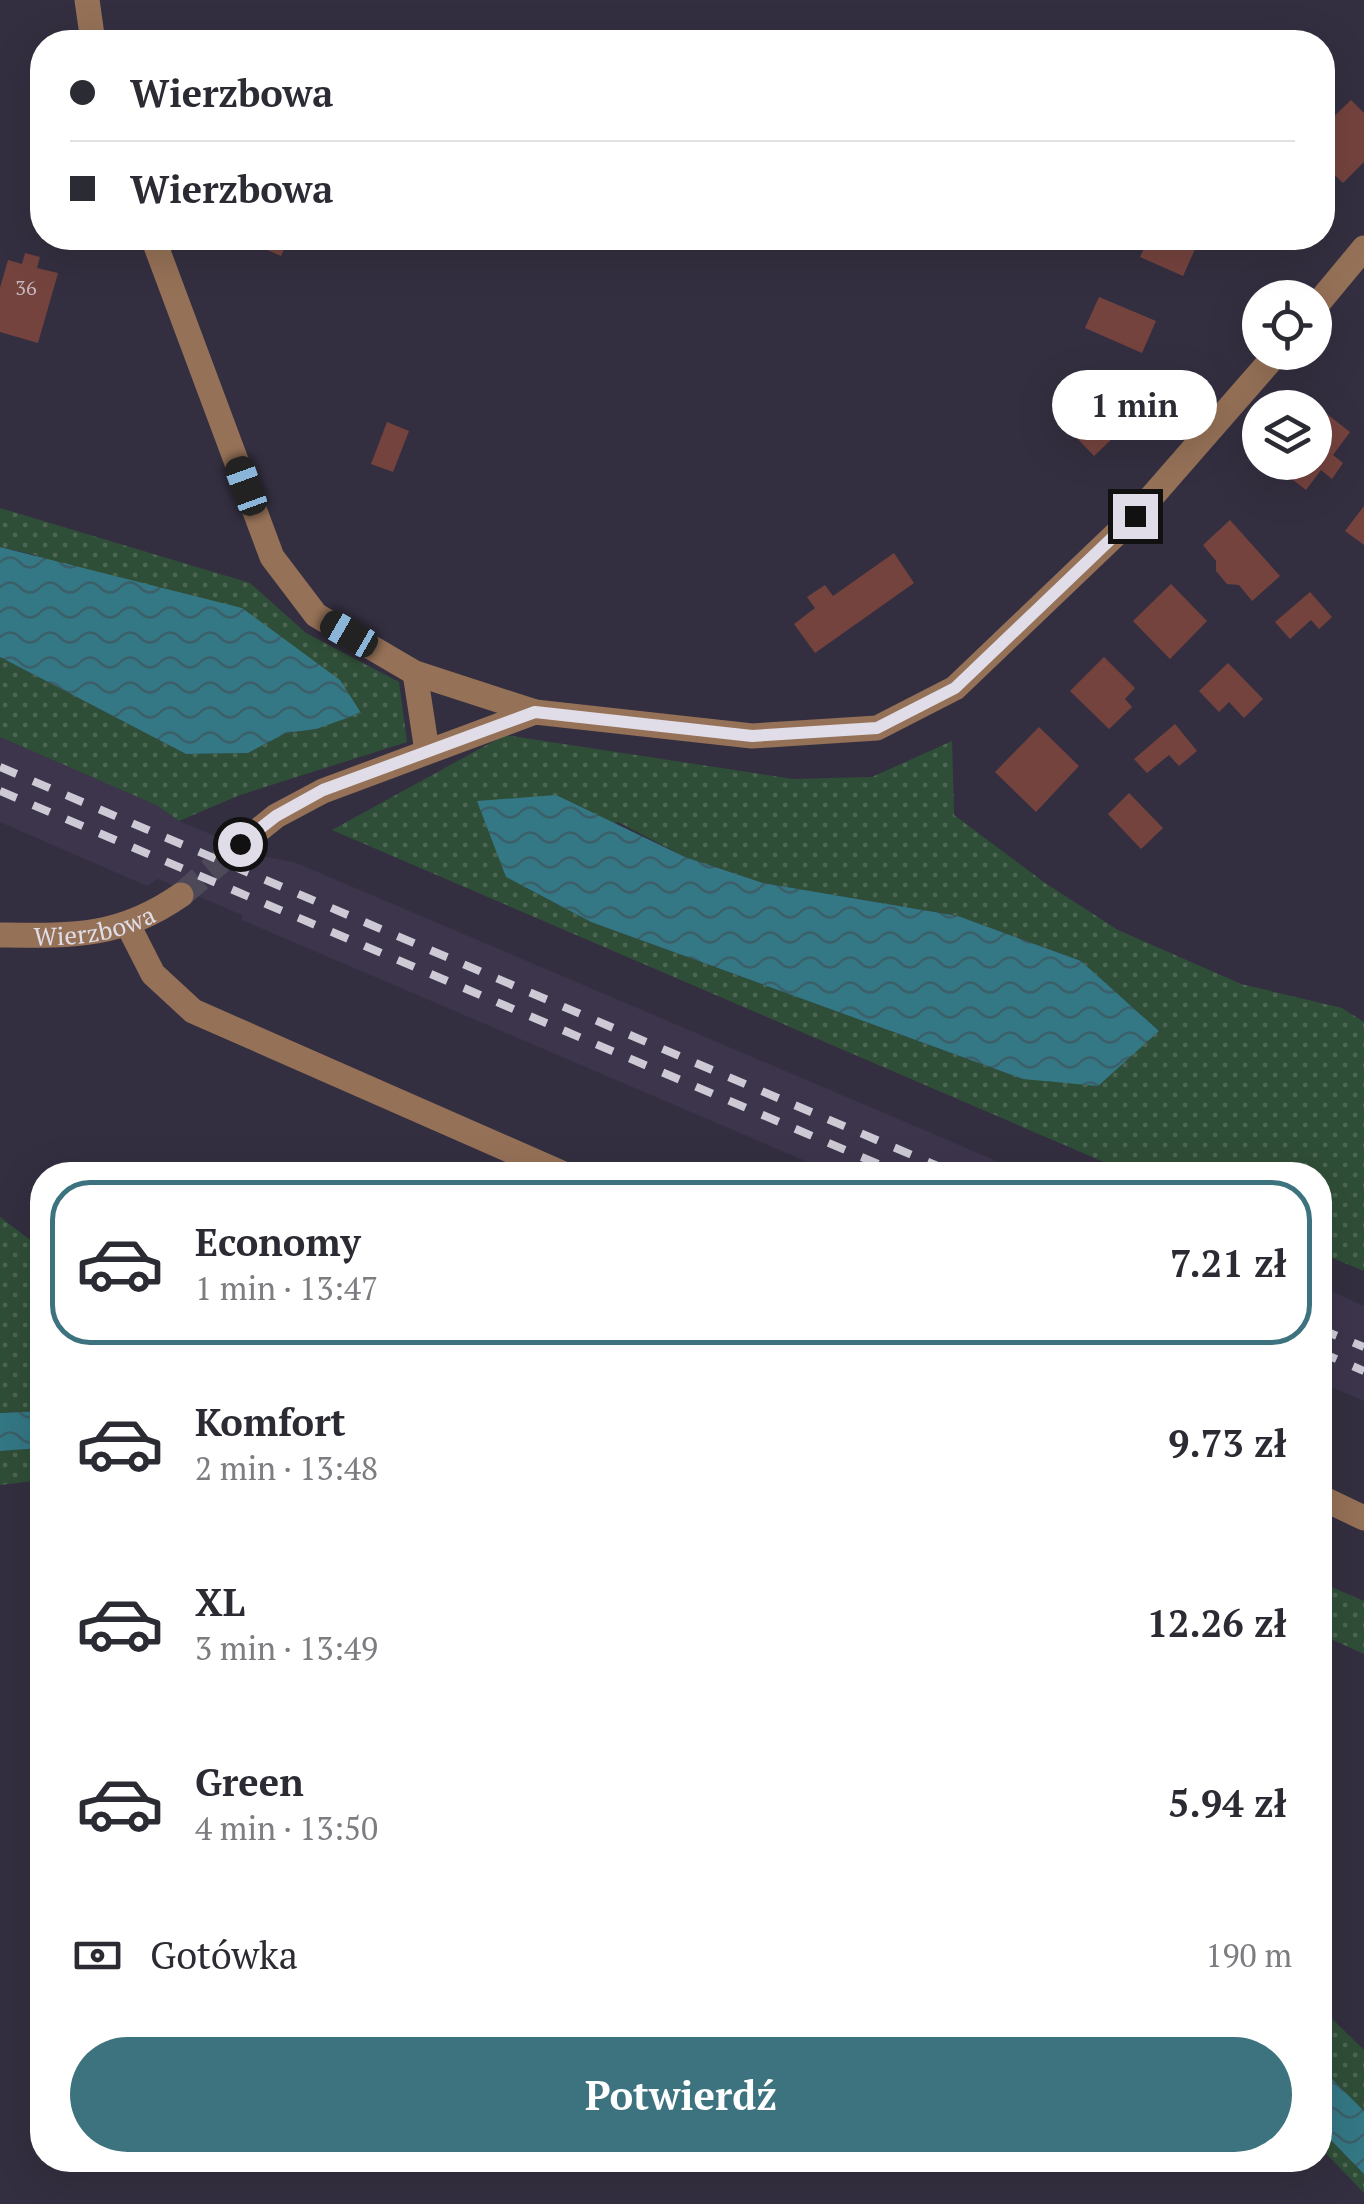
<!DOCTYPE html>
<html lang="pl">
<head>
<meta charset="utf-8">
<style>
  :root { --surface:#fff; --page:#f2f2f3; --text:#2b2b33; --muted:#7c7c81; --line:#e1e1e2; --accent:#3d737f }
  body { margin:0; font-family:"PT Serif",serif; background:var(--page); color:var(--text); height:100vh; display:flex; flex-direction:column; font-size:38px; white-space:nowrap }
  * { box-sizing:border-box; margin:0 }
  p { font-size:32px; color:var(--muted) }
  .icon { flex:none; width:55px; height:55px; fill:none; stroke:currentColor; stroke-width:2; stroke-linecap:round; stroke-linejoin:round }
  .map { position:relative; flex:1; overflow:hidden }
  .details { position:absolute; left:30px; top:1162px; width:1302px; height:1010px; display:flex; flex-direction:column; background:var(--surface); border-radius:40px; box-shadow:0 10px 40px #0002 }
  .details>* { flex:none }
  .hud { position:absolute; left:30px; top:30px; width:1305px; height:220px; border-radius:40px; box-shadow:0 10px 40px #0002; display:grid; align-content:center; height:220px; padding:0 40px; background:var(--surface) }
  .fabs { position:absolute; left:1242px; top:280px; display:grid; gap:20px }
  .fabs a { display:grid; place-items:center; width:90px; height:90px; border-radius:50%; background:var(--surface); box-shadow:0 10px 40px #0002; font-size:50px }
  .end { position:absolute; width:45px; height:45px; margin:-22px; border:12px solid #e0dde8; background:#111; box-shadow:0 0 0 5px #111 }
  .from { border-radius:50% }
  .bubble { position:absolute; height:70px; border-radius:35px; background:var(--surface); box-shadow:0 10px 40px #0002; font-size:32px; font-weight:700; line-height:70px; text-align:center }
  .car { position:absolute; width:30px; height:60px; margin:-30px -15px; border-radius:12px; box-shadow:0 0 8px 2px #0007; background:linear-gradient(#222 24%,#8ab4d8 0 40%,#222 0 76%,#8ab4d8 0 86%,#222 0) }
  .hud b { display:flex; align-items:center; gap:35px; height:95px; font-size:38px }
  .hud b+b { border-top:2px solid var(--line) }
  .hud i { width:25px; height:25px; background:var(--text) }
  ul { padding:18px 0 0; list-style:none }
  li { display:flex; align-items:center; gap:30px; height:165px; margin:0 20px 15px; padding:0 20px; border:5px solid transparent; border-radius:40px }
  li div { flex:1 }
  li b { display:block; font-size:38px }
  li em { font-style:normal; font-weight:700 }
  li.current { border-color:var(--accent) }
  li>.icon { width:90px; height:90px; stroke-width:1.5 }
  .pay { display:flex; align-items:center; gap:25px; height:110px; padding:0 40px; font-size:38px }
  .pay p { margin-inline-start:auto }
  .cta { display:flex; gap:20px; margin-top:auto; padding:20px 40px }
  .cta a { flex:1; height:115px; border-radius:60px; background:var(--accent); color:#fff; font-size:40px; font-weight:700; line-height:115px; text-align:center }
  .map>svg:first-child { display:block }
  .built { fill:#3d354c }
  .grass { fill:url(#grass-dots); fill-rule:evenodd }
  .water { fill:url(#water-waves) }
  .building { fill:#75433e }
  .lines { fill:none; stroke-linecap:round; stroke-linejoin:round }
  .minor-tunnel { stroke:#4e4959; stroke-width:25; stroke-dasharray:25 12; stroke-linecap:butt }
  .minor { stroke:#957157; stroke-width:25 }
  .rail { stroke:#cdcad6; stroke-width:8; stroke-dasharray:18 18; stroke-linecap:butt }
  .route { stroke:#e0dde8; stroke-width:12 }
  .labels { text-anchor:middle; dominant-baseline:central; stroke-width:8; stroke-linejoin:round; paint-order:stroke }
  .number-label { font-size:20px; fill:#c5b6be }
  .street-label { font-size:25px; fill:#e0dde8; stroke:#2a2535 }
</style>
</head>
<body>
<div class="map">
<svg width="1364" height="2204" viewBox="0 0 1364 2204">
  <defs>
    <pattern id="grass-dots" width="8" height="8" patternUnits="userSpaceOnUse" patternTransform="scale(2.5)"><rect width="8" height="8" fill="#2f4e37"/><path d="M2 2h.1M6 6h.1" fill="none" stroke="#4d6754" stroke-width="1.8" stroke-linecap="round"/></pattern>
    <pattern id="water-waves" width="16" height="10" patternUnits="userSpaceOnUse" patternTransform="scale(2.5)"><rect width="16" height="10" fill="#347885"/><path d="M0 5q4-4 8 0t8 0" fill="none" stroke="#3b6069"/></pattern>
  </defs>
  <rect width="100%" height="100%" fill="#342f40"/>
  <g class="built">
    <path d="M0 737 156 805 179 821 265 857 294 862 1030 1175H838L242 920V915L158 879 147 886 0 822Z"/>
    <path d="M1320 1286 1364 1306V1401L1320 1382Z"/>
  </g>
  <g class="grass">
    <path d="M0 508 250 583 306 633 399 682 407 742 240 795 179 821 156 805 0 737V657L186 754 248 753 286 733 316 729 35 555 0 547Z"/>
    <path d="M505 735 793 779 872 777 952 741 954 815 1045 883 1118 930 1241 984 1342 1008 1364 1022V1271L1320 1253V1175H1134L332 830ZM618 822 685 857 763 883 958 916 1081 961 1159 1031 1023 1079 591 922 506 877Z"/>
    <path d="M0 1217 33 1242 42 1279V1411L0 1413Z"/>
    <path d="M42 1448V1480L0 1485V1451Z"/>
    <path d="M1320 1582 1364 1601V1654L1320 1634Z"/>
    <path d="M1320 2007 1364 2050V2111L1320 2067Z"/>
    <path d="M1320 2129 1364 2174V2193L1320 2147Z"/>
  </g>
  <g class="water">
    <path d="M0 547 242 608 340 680 361 713 316 729 286 733 248 753 186 754 0 657Z"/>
    <path d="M556 795 685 857 763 883 958 916 1081 961 1159 1031 1098 1086 1023 1079 591 922 506 877 477 801Z"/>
    <path d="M42 1411V1448L0 1451V1413Z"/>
    <path d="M1320 2067 1364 2111V2174L1320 2129Z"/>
  </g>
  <g class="building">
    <path d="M1351 100 1364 113V162L1343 183 1322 163V128Z"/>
    <path d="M240 238H289L281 256Z"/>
    <path d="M1149 238H1200L1183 276 1140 257Z"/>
    <path d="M25 253 40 257 37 268 58 273 38 343 0 332V288L8 260 22 264Z"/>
    <path d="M1099 297 1156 321 1142 353 1085 328Z"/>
    <path d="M1116 371 1137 392 1124 405 1135 417 1094 456 1055 415 1096 376 1103 382Z"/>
    <path d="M1313 403 1350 432 1333 455 1343 463 1332 479 1321 470 1306 490 1270 462H1315V408H1309Z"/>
    <path d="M387 422 409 431 393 472 371 464Z"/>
    <path d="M1364 506V545L1345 531Z"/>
    <path d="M1230 520 1280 576 1252 601 1239 585 1227 584 1216 571V561L1203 545Z"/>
    <path d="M894 553 914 583 815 653 794 624 815 608 807 597 825 585 833 596Z"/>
    <path d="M1171 584 1207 621 1170 659 1133 621Z"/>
    <path d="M1310 592 1332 617 1319 629 1311 620 1290 639 1275 622Z"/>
    <path d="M1104 657 1135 688 1125 699 1132 707 1109 729 1070 691Z"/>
    <path d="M1228 663 1263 699 1244 718 1229 702 1219 712 1199 691Z"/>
    <path d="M1175 724 1197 751 1179 766 1169 755 1147 773 1134 759Z"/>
    <path d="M1039 727 1079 766 1036 812 995 772Z"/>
    <path d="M1129 793 1163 828 1141 849 1108 814Z"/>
  </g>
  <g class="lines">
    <path class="minor-tunnel" d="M181 895 240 845"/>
    <g class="minor">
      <path d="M87 0 93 42"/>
      <path d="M153 238 272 557 316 615 415 673 535 712"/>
      <path d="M1315 307 1364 248"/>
      <path d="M415 673 427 751"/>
      <path d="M240 845 276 816 323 791 535 712 752 736 877 728 955 688 1135 516 1278 352"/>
      <path d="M128 925 153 974 193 1011 566 1175"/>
      <path id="s1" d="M0 935C72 936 119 938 181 895"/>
      <path d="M1320 1497 1364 1518"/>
    </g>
    <g class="rail">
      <path d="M0 767 959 1175"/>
      <path d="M0 791 904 1175"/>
      <path d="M1320 1329 1364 1347"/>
      <path d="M1320 1352 1364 1371"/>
    </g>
  </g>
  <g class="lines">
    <path class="route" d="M240 844 276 816 323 790 535 712 752 736 877 728 955 688 1135 516"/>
  </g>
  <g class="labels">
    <g class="number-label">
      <text x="26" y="287">36</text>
    </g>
    <g class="street-label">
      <text stroke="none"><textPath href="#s1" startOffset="95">Wierzbowa</textPath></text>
    </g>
  </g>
</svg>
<div class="fabs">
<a><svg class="icon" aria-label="locate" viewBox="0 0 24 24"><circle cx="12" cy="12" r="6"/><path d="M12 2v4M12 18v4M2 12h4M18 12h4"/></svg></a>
<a><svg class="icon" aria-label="layers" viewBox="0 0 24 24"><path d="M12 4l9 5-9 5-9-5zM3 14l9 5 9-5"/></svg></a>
</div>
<i class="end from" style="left:240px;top:844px"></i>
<i class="end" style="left:1135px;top:516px"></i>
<div class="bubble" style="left:1052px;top:370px;width:165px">1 min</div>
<i class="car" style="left:246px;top:486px;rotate:340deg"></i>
<i class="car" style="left:349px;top:634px;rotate:300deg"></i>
<div class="hud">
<b><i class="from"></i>Wierzbowa</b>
<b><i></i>Wierzbowa</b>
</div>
<section class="details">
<ul>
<li class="current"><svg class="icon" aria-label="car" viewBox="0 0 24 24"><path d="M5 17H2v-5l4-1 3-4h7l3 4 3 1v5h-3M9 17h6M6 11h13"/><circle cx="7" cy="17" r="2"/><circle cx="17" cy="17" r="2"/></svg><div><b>Economy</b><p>1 min · 13:47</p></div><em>7.21 zł</em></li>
<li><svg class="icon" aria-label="car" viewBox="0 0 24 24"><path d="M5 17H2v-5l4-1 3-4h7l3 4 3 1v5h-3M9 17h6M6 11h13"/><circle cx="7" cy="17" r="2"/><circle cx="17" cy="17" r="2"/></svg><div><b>Komfort</b><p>2 min · 13:48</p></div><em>9.73 zł</em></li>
<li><svg class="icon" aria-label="car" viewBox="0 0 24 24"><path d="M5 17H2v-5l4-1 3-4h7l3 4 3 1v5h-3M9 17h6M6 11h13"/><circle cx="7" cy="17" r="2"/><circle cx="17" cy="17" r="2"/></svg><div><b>XL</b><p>3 min · 13:49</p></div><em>12.26 zł</em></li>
<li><svg class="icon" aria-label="car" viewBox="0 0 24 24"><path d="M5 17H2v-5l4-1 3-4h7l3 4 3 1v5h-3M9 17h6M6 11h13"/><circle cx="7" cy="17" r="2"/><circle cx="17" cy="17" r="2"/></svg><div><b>Green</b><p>4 min · 13:50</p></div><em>5.94 zł</em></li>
</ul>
<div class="pay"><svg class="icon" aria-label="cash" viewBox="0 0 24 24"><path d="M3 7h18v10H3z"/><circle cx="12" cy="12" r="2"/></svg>Gotówka<p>190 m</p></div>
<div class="cta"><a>Potwierdź</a></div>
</section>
</div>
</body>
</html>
